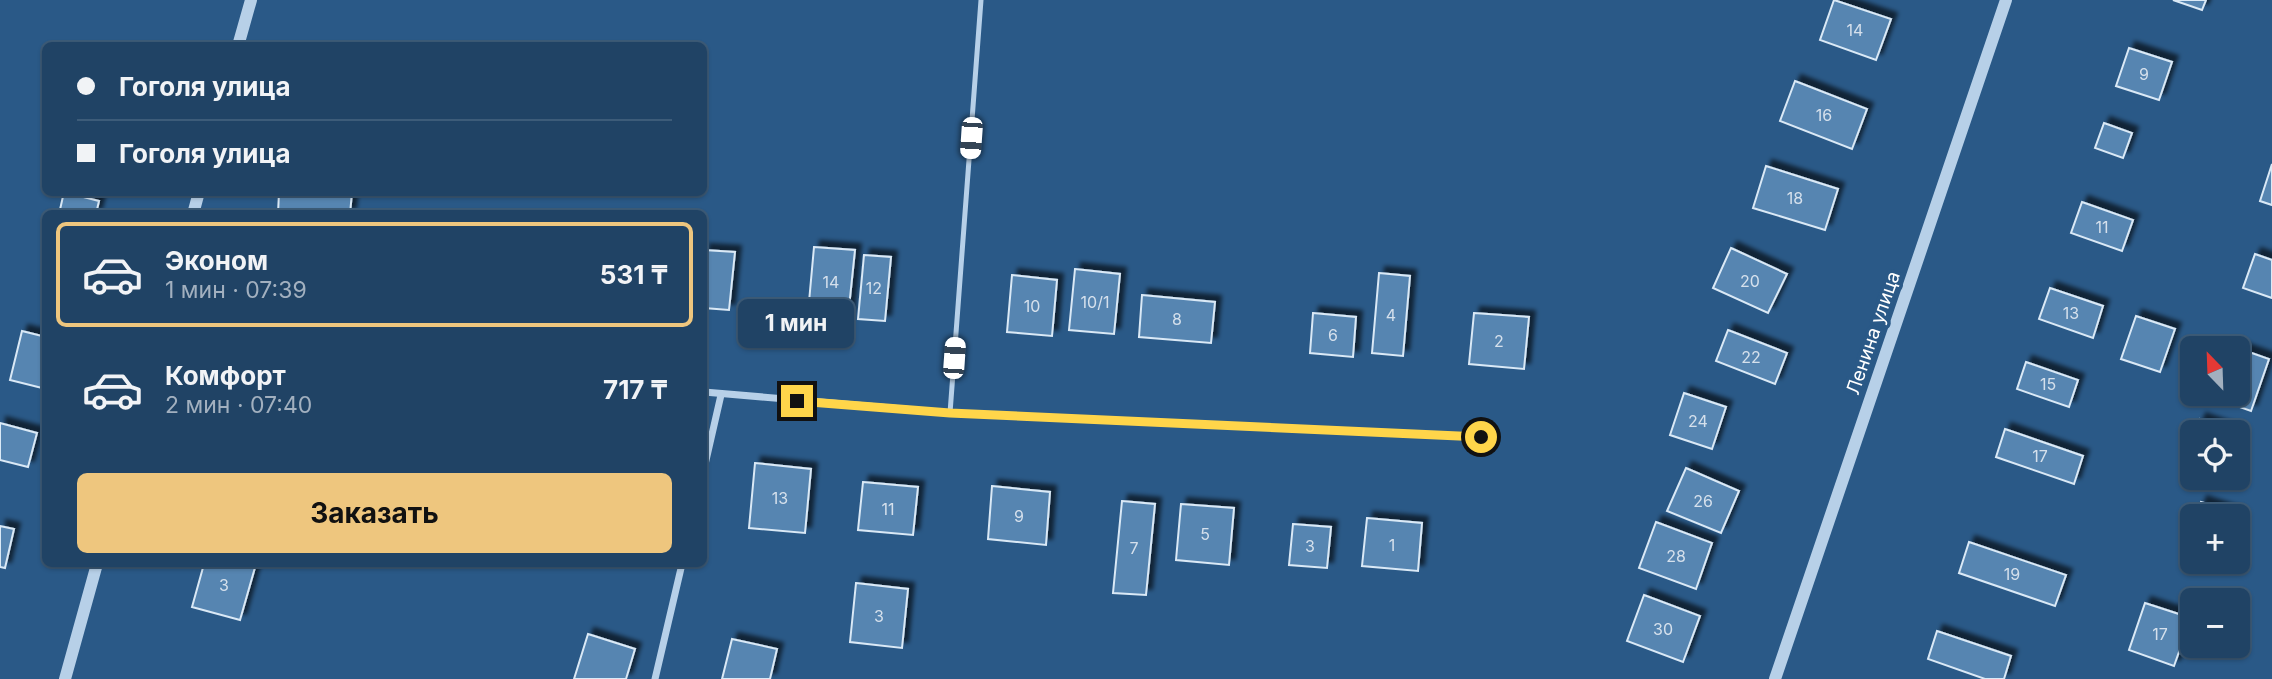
<!DOCTYPE html>
<html lang="ru">
<head>
<meta charset="utf-8">
<style>
  :root { --surface:#204365; --page:#2d4e6e; --text:#f1f3f6; --muted:#a2b0bf; --line:#3d5c79; --accent:#eec67e }
  body { margin:0; font-family:Inter,sans-serif; background:var(--page); color:var(--text); height:100vh; display:flex; flex-direction:column; font-size:26px; white-space:nowrap }
  * { box-sizing:border-box; margin:0 }
  p { font-size:23px; color:var(--muted) }
  .icon { flex:none; width:38px; height:38px; fill:none; stroke:currentColor; stroke-width:2; stroke-linecap:round; stroke-linejoin:round }
  .map { position:relative; flex:1; overflow:hidden }
  .side { position:absolute; left:42px; top:210px; width:665px; height:357px; display:flex; flex-direction:column; background:var(--surface); border-radius:10px; box-shadow:0 2px 5px #0004,0 0 0 2px var(--line) }
  .side>* { flex:none }
  .top-card { position:absolute; left:42px; top:42px; width:665px; height:154px; border-radius:10px; box-shadow:0 2px 5px #0004,0 0 0 2px var(--line); display:grid; align-content:center; height:154px; padding:0 35px; background:var(--surface) }
  .needle { width:46px; rotate:337deg }
  .tools { position:absolute; left:2180px; top:336px; display:grid; gap:14px }
  .tools a { display:grid; place-items:center; width:70px; height:70px; border-radius:10px; background:var(--surface); box-shadow:0 2px 5px #0004,0 0 0 2px var(--line); font-size:35px }
  .end { position:absolute; width:32px; height:32px; margin:-16px; border:9px solid #ffd54a; background:#111; box-shadow:0 0 0 4px #111 }
  .from { border-radius:50% }
  .bubble { position:absolute; height:49px; border-radius:10px; background:var(--surface); box-shadow:0 2px 5px #0004,0 0 0 2px var(--line); font-size:23px; font-weight:700; line-height:49px; text-align:center }
  .car { position:absolute; width:21px; height:42px; margin:-21px -10px; border-radius:9px; box-shadow:0 0 5px 2px #0007; background:linear-gradient(#fff 24%,#345 0 40%,#fff 0 76%,#345 0 86%,#fff 0) }
  .top-card b { display:flex; align-items:center; gap:24px; height:66px; font-size:26px }
  .top-card b+b { border-top:2px solid var(--line) }
  .top-card i { width:18px; height:18px; background:var(--text) }
  ul { padding:12px 0 0; list-style:none }
  li { display:flex; align-items:center; gap:21px; height:105px; margin:0 14px 10px; padding:0 21px; border:4px solid transparent; border-radius:10px }
  li div { flex:1 }
  li b { display:block; font-size:26px }
  li em { font-style:normal; font-weight:700 }
  li.active { border-color:var(--accent) }
  li>.icon { width:63px; height:63px; stroke-width:1.5 }
  .button { display:flex; gap:14px; margin-top:auto; padding:14px 35px }
  .button a { flex:1; height:80px; border-radius:10px; background:var(--accent); color:#111; font-size:28px; font-weight:700; line-height:80px; text-align:center }
  .map>svg:first-child { display:block }
  .building { fill:#5685b1; stroke:#dae9f6; stroke-width:2; filter:url(#shadow) }
  .lines { fill:none; stroke-linecap:round; stroke-linejoin:round }
  .service { stroke:#b7d0e8; stroke-width:5 }
  .minor { stroke:#b7d0e8; stroke-width:7 }
  .tertiary { stroke:#b7d0e8; stroke-width:12 }
  .route { stroke:#ffd54a; stroke-width:9 }
  .labels { text-anchor:middle; dominant-baseline:central; stroke-width:7; stroke-linejoin:round; paint-order:stroke }
  .number-label { font-size:16px; fill:#d5e0ec }
  .street-label { font-size:19px; fill:#fff; stroke:#2a5987 }
</style>
</head>
<body>
<div class="map">
<svg width="2272" height="679" viewBox="0 0 2272 679">
  <defs>
    <filter id="shadow"><feDropShadow dx="6" dy="-6" stdDeviation="2" flood-color="#0009"/></filter>
  </defs>
  <rect width="100%" height="100%" fill="#2a5987"/>
  <g class="building">
    <path d="M1834 0 1891 19 1876 60 1820 40Z"/>
    <path d="M2173 0H2206L2202 10Z"/>
    <path d="M2129 48 2172 62 2159 100 2116 86Z"/>
    <path d="M1795 81 1867 109 1852 149 1780 121Z"/>
    <path d="M2104 123 2132 133 2123 158 2095 148Z"/>
    <path d="M2272 164V205L2260 201Z"/>
    <path d="M1766 166 1838 189 1825 230 1753 208Z"/>
    <path d="M64 192 99 201 96 214H59Z"/>
    <path d="M279 192H352L350 214H278Z"/>
    <path d="M2082 202 2133 220 2122 251 2071 233Z"/>
    <path d="M814 247 855 250 848 317 808 313Z"/>
    <path d="M1731 248 1787 274 1768 313 1713 288Z"/>
    <path d="M704 250 735 252 729 310 704 308Z"/>
    <path d="M2255 254 2272 260V298L2243 288Z"/>
    <path d="M864 255 891 257 885 321 858 319Z"/>
    <path d="M1075 269 1120 274 1114 334 1069 330Z"/>
    <path d="M1379 273 1410 276 1403 356 1372 353Z"/>
    <path d="M1012 275 1057 280 1052 336 1007 332Z"/>
    <path d="M2050 288 2103 306 2093 338 2039 319Z"/>
    <path d="M1142 295 1215 302 1211 343 1139 337Z"/>
    <path d="M1313 313 1356 317 1353 357 1310 353Z"/>
    <path d="M1474 313 1529 317 1524 369 1469 364Z"/>
    <path d="M2136 316 2175 329 2160 372 2121 359Z"/>
    <path d="M1728 330 1787 353 1775 384 1716 361Z"/>
    <path d="M22 331 46 337V389L10 380Z"/>
    <path d="M2229 345 2269 359 2251 411 2211 397 2212 394H2238V348H2228Z"/>
    <path d="M2026 362 2078 380 2069 407 2017 389Z"/>
    <path d="M1684 393 1726 407 1712 449 1670 435Z"/>
    <path d="M2200 419 2237 432H2195Z"/>
    <path d="M0 423 37 433 28 467 0 460Z"/>
    <path d="M2005 429 2083 456 2074 484 1996 457Z"/>
    <path d="M2193 439V469L2183 466Z"/>
    <path d="M755 463 811 469 805 533 749 528Z"/>
    <path d="M1686 468 1739 491 1721 533 1667 511Z"/>
    <path d="M863 482 918 487 913 535 858 530Z"/>
    <path d="M992 486 1050 492 1046 545 988 539Z"/>
    <path d="M1122 501 1155 504 1146 595 1113 593Z"/>
    <path d="M2201 502 2238 514 2237 516H2196Z"/>
    <path d="M1181 504 1234 508 1229 565 1176 560Z"/>
    <path d="M1367 518 1422 523 1418 571 1362 566Z"/>
    <path d="M1656 522 1712 543 1696 589 1639 568Z"/>
    <path d="M1293 524 1331 527 1327 568 1289 565Z"/>
    <path d="M0 526 14 529 5 568 0 567Z"/>
    <path d="M1969 542 2066 575 2055 606 1959 573Z"/>
    <path d="M204 564H256L240 620 192 607Z"/>
    <path d="M856 583 908 589 902 648 850 642Z"/>
    <path d="M1644 595 1700 616 1683 662 1627 641Z"/>
    <path d="M2145 603 2191 618 2174 666 2129 650Z"/>
    <path d="M1937 631 2011 656 2004 679H1985L1928 659Z"/>
    <path d="M588 634 635 649 626 679H574Z"/>
    <path d="M732 639 777 649 770 679H722Z"/>
  </g>
  <g class="lines">
    <path class="service" d="M950 413 981 0"/>
    <g class="minor">
      <path d="M704 392 950 413 1481 437"/>
      <path d="M704 469 721 395"/>
      <path d="M655 679 682 564"/>
    </g>
    <g class="tertiary">
      <path d="M238 46 251 0"/>
      <path d="M193 214 199 192"/>
      <path d="M65 679 97 564"/>
      <path d="M1775 679 2006 0"/>
    </g>
  </g>
  <g class="lines">
    <path class="route" d="M797 401 950 413 1481 437"/>
  </g>
  <g class="labels">
    <g class="number-label">
      <text x="1855" y="30">14</text>
      <text x="2144" y="74">9</text>
      <text x="1824" y="115">16</text>
      <text x="1795" y="198">18</text>
      <text x="2102" y="227">11</text>
      <text x="1750" y="281">20</text>
      <text x="831" y="282">14</text>
      <text x="874" y="288">12</text>
      <text x="1095" y="302">10/1</text>
      <text x="1032" y="306">10</text>
      <text x="2071" y="313">13</text>
      <text x="1391" y="315">4</text>
      <text x="1177" y="319">8</text>
      <text x="1333" y="335">6</text>
      <text x="1499" y="341">2</text>
      <text x="1751" y="357">22</text>
      <text x="2048" y="384">15</text>
      <text x="1698" y="421">24</text>
      <text x="2040" y="456">17</text>
      <text x="780" y="498">13</text>
      <text x="1703" y="501">26</text>
      <text x="888" y="509">11</text>
      <text x="1019" y="516">9</text>
      <text x="1205" y="534">5</text>
      <text x="1392" y="545">1</text>
      <text x="1310" y="546">3</text>
      <text x="1134" y="548">7</text>
      <text x="1676" y="556">28</text>
      <text x="2012" y="574">19</text>
      <text x="224" y="585">3</text>
      <text x="879" y="616">3</text>
      <text x="1663" y="629">30</text>
      <text x="2160" y="634">17</text>
    </g>
    <g class="street-label">
      <text transform="translate(1873 333) rotate(-71)">Ленина улица</text>
    </g>
  </g>
</svg>
<div class="tools">
<a><svg class="needle" viewBox="-14 -14 28 28"><path d="M0-13l5 13h-10z" fill="#e53935"/><path d="M0 13l5-13h-10z" fill="#a2b0bf"/></svg></a>
<a><svg class="icon" aria-label="locate" viewBox="0 0 24 24"><circle cx="12" cy="12" r="6"/><path d="M12 2v4M12 18v4M2 12h4M18 12h4"/></svg></a>
<a>+</a>
<a>−</a>
</div>
<i class="end from" style="left:1481px;top:437px"></i>
<i class="end" style="left:797px;top:401px"></i>
<div class="bubble" style="left:738px;top:299px;width:116px">1 мин</div>
<i class="car" style="left:971px;top:138px;rotate:184deg"></i>
<i class="car" style="left:954px;top:358px;rotate:4deg"></i>
<div class="top-card">
<b><i class="from"></i>Гоголя улица</b>
<b><i></i>Гоголя улица</b>
</div>
<section class="side">
<ul>
<li class="active"><svg class="icon" aria-label="car" viewBox="0 0 24 24"><path d="M5 17H2v-5l4-1 3-4h7l3 4 3 1v5h-3M9 17h6M6 11h13"/><circle cx="7" cy="17" r="2"/><circle cx="17" cy="17" r="2"/></svg><div><b>Эконом</b><p>1 мин · 07:39</p></div><em>531 ₸</em></li>
<li><svg class="icon" aria-label="car" viewBox="0 0 24 24"><path d="M5 17H2v-5l4-1 3-4h7l3 4 3 1v5h-3M9 17h6M6 11h13"/><circle cx="7" cy="17" r="2"/><circle cx="17" cy="17" r="2"/></svg><div><b>Комфорт</b><p>2 мин · 07:40</p></div><em>717 ₸</em></li>
</ul>
<div class="button"><a>Заказать</a></div>
</section>
</div>
</body>
</html>
